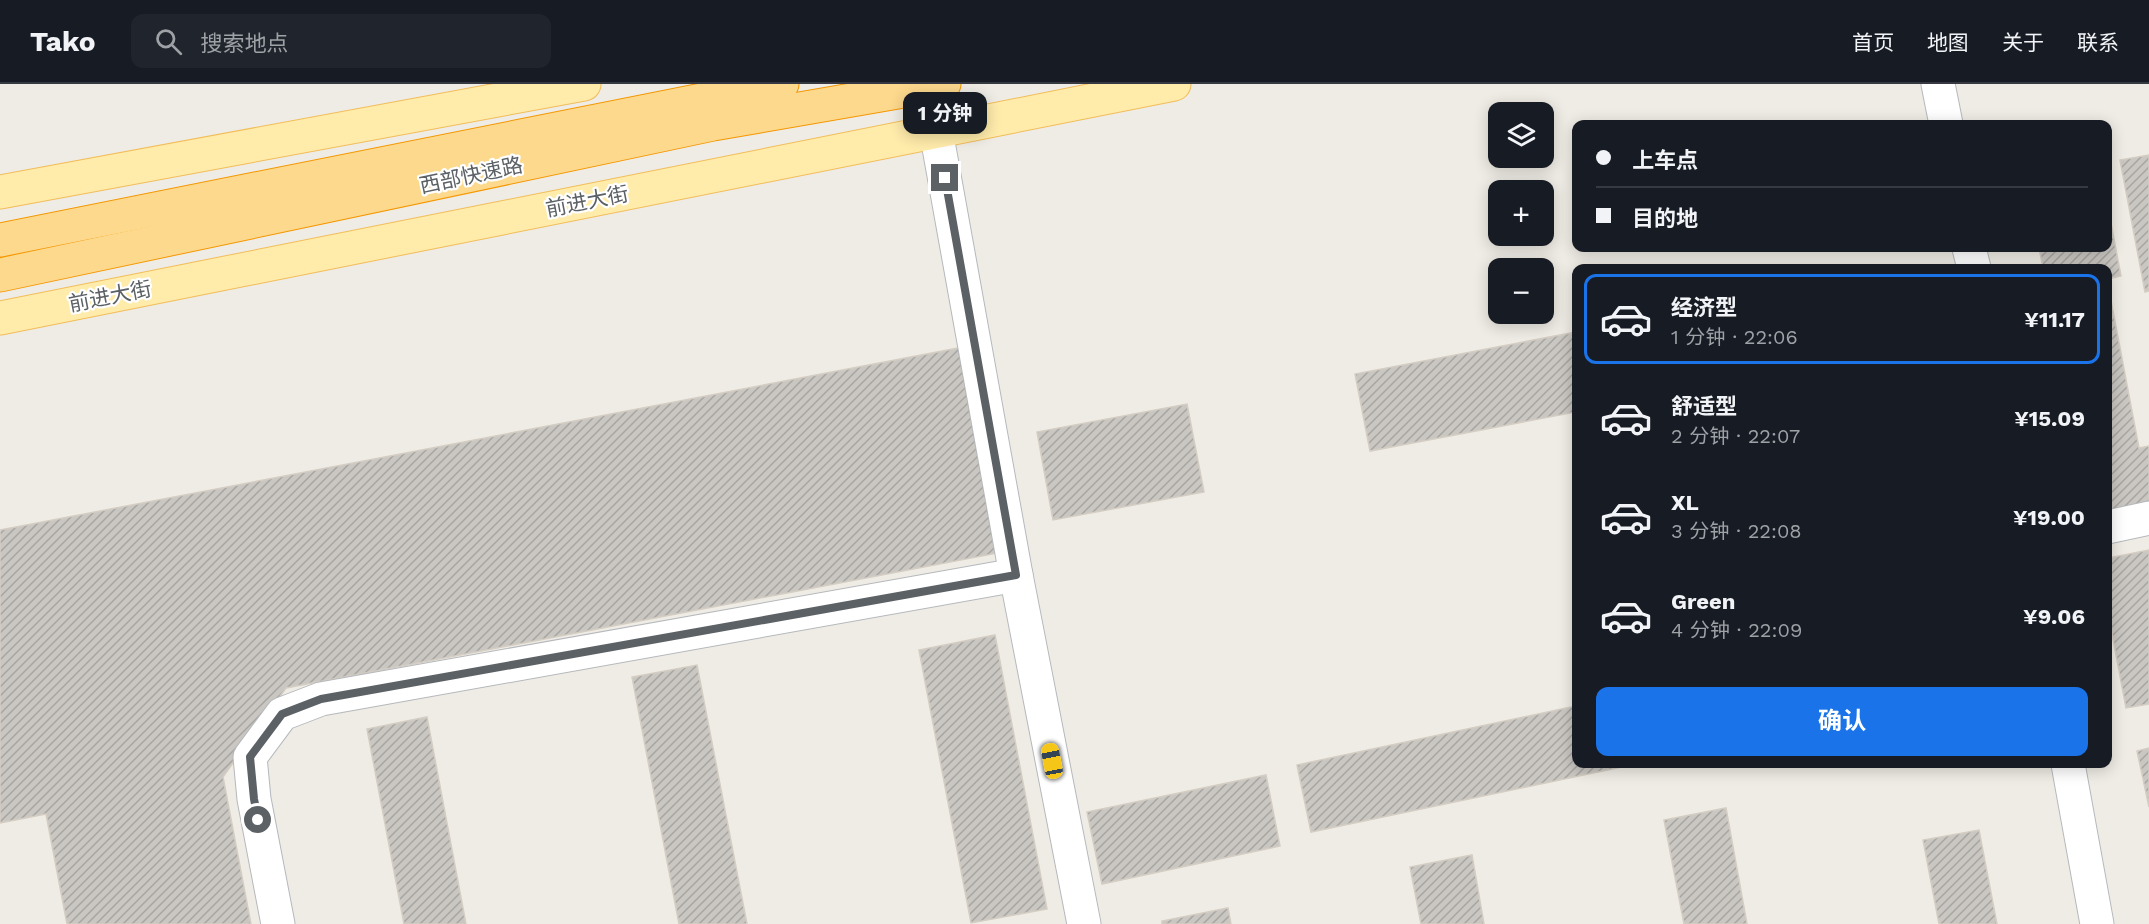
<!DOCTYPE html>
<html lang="zh">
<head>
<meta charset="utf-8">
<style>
  :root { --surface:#171b24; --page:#20242c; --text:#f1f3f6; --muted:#9ea1a6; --line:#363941; --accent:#1a73e8 }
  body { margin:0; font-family:"Work Sans","Noto Sans SC",sans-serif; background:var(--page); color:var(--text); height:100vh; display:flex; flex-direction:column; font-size:22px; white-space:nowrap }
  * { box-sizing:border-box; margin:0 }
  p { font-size:20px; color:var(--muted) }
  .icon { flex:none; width:33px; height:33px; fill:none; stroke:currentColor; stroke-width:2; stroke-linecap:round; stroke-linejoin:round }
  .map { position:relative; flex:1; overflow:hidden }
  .drawer { position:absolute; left:1572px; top:180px; width:540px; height:504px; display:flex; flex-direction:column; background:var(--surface); border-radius:12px; box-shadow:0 3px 15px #0003 }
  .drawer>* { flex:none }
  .top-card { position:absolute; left:1572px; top:36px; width:540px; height:132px; border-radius:12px; box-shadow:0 3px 15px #0003; display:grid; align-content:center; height:132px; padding:0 24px; background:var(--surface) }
  .fabs { position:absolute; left:1488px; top:18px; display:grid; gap:12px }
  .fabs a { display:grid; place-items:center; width:66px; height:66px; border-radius:12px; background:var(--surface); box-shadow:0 3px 15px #0003; font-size:30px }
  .end { position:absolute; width:27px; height:27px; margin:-14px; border:8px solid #5c6165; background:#fff; box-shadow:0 0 0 3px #fff }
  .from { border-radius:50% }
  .bubble { position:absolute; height:42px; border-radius:12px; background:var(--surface); box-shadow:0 3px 15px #0003; font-size:20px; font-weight:700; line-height:42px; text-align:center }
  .car { position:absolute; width:18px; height:36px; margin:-18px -9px; border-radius:8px; box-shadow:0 0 4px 2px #0007; background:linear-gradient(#f5c518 24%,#345 0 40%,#f5c518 0 76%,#345 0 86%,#f5c518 0) }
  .top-card b { display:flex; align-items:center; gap:21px; height:57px; font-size:22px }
  .top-card b+b { border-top:2px solid var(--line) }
  .top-card i { width:15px; height:15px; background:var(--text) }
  ul { padding:10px 0 0; list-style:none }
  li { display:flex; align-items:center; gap:18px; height:90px; margin:0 12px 9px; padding:0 12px; border:3px solid transparent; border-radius:12px }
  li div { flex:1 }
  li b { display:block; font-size:22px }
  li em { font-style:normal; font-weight:700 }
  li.selected { border-color:var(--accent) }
  li>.icon { width:54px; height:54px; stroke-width:1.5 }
  .cta { display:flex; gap:12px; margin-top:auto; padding:12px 24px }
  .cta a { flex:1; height:69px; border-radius:12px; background:var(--accent); color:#fff; font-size:24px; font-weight:700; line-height:69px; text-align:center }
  header { display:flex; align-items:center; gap:36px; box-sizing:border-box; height:84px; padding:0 30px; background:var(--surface); border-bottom:2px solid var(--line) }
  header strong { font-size:28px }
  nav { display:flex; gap:33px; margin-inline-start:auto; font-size:21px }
  .search { width:420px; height:54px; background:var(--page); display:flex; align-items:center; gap:15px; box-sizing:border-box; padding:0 21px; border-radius:12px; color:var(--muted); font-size:22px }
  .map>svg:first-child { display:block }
  .building { fill:url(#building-hatch); stroke:#d4cdc3; stroke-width:1.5 }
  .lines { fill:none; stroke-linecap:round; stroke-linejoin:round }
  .minor-casing { stroke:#b5b8bc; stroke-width:35 }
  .major-casing { stroke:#f2bd5a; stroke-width:35 }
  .highway-casing { stroke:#f49700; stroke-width:35 }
  .minor { stroke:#fff; stroke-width:33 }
  .major { stroke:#ffebaa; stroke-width:33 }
  .highway { stroke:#fdd98d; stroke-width:33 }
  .route { stroke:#5c6165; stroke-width:8 }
  .labels { text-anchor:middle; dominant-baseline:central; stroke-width:4.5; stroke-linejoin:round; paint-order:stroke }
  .street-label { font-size:21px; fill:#5c6165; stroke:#fff }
</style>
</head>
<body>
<header>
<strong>Tako</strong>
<div class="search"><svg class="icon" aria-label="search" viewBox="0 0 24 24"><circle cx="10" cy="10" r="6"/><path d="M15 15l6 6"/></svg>搜索地点</div>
<nav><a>首页</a><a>地图</a><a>关于</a><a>联系</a></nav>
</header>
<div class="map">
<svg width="2149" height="840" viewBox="0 0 2149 840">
  <defs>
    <pattern id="building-hatch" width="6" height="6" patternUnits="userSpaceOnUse" patternTransform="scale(1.5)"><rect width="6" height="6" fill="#cac7c2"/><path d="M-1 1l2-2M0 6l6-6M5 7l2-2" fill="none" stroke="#a7a5a1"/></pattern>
  </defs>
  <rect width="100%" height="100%" fill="#efece5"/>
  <g class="building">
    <path d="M2149 71V207L2145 208 2120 76Z"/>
    <path d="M2108 123 2121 192 2108 195V184H2043L2039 164H2108Z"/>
    <path d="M2108 201 2139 364 2149 362V420L2108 428Z"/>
    <path d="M1576 248V328L1370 367 1355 290Z"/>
    <path d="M964 263 1003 468 286 604 223 693 251 840H67L46 730 0 739V446Z"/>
    <path d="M1187 320 1204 408 1053 436 1037 348Z"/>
    <path d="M2149 466V620L2126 624 2108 529V474Z"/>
    <path d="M995 551 1047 825 971 839 919 566Z"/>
    <path d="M697 581 747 840H679L632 593Z"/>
    <path d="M1576 622V680H1636L1311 748 1297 681Z"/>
    <path d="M427 633 466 840H404L367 645Z"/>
    <path d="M2149 664V723L2137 667Z"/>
    <path d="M1266 691 1280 762 1102 800 1087 728Z"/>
    <path d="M1726 724 1747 840H1684L1664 736Z"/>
    <path d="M1979 746 1997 840H1939L1923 756Z"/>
    <path d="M1472 771 1484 840H1421L1410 783Z"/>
    <path d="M1228 824 1231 840H1162V837Z"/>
  </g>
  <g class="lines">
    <defs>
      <g id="minor">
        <path d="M1938 0 1946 40"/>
        <path d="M936 47 1016 491 1084 840"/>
        <path d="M1969 164 1974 184"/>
        <path d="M2108 443 2149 434"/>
        <path d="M2068 680 2097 840"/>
        <path d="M278 840 254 715 250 673 282 630 321 615 1016 491"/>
      </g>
      <g id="major">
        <path d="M0 108 584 0"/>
        <path d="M0 234 1174 0"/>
      </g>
      <g id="highway">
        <path d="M0 156 782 0"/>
        <path d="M0 191 713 40 944 0"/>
      </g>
    </defs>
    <use href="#minor" class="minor-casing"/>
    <use href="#major" class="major-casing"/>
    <use href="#highway" class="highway-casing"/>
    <use href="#minor" class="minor"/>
    <use href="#major" class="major"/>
    <use href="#highway" class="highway"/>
  </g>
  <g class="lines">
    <path class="route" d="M258 736 254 715 250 673 282 630 321 615 1016 491 945 94"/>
  </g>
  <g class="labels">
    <g class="street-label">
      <text transform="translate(471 91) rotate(-12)">西部快速路</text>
      <text transform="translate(587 117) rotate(-11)">前进大街</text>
      <text transform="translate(110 212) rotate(-11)">前进大街</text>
    </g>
  </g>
</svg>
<div class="fabs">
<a><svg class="icon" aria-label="layers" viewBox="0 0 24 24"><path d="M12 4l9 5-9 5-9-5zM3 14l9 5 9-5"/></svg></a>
<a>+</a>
<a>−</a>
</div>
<i class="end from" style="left:258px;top:736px"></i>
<i class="end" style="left:945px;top:94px"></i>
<div class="bubble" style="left:903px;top:8px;width:84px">1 分钟</div>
<i class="car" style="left:1052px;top:677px;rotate:349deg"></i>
<div class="top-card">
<b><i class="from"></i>上车点</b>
<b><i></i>目的地</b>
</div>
<section class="drawer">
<ul>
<li class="selected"><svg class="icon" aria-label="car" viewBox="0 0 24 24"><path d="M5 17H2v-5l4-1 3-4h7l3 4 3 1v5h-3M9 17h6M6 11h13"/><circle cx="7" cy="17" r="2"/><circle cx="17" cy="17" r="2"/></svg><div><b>经济型</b><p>1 分钟 · 22:06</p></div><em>¥11.17</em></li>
<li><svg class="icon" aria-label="car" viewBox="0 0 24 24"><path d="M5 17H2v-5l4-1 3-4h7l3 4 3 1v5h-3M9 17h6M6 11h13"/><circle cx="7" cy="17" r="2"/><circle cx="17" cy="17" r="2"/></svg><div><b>舒适型</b><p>2 分钟 · 22:07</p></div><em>¥15.09</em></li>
<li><svg class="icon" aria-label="car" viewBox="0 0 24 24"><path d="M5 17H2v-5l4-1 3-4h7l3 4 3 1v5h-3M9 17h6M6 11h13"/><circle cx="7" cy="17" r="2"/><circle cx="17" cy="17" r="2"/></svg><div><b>XL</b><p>3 分钟 · 22:08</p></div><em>¥19.00</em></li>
<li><svg class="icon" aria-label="car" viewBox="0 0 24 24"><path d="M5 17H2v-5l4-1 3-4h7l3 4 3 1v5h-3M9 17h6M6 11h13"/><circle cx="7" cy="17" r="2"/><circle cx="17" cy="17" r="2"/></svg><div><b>Green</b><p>4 分钟 · 22:09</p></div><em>¥9.06</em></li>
</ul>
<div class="cta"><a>确认</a></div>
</section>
</div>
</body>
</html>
